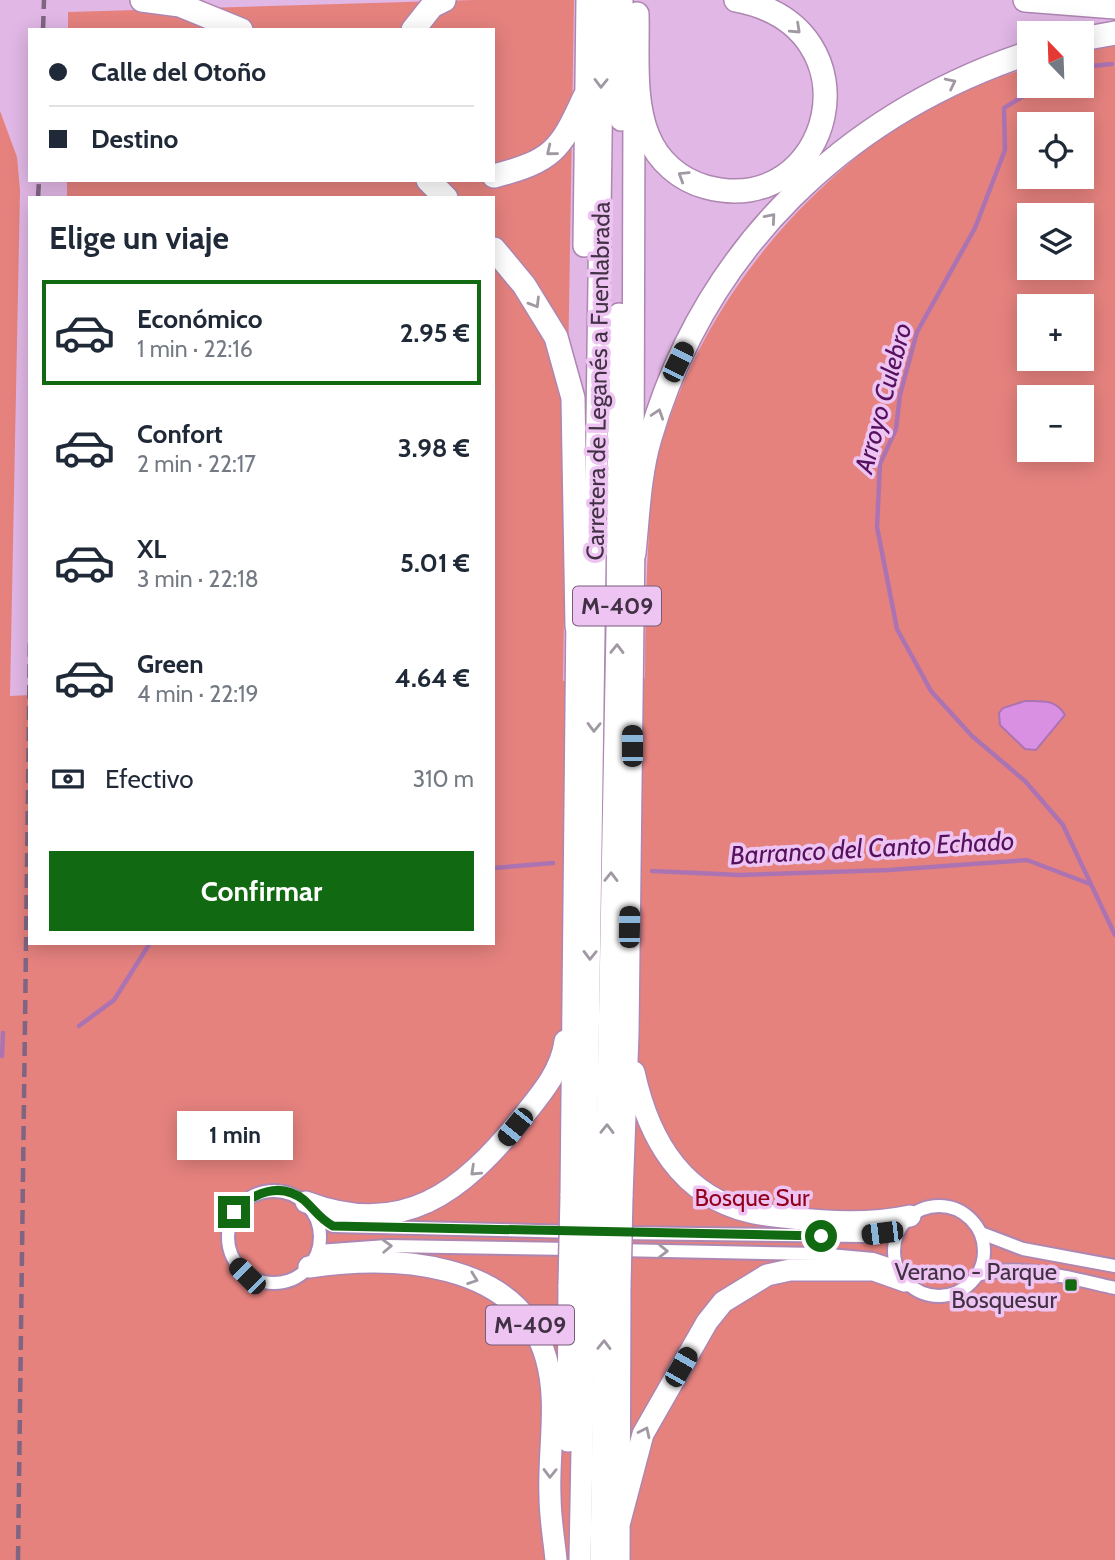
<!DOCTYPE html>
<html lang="es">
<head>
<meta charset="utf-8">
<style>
  :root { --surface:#fff; --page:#f6f6f7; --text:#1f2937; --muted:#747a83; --line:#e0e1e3; --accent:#116a11 }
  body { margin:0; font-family:Cabin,sans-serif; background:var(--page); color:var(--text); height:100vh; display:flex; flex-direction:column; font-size:26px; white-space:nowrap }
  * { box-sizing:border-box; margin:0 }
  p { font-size:23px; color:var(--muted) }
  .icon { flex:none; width:38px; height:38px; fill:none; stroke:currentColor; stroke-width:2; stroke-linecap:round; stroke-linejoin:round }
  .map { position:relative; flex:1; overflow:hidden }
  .sheet { position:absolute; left:28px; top:196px; width:467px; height:749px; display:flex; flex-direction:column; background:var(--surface); border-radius:0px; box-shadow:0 4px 18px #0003 }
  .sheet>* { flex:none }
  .guide { position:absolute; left:28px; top:28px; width:467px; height:154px; border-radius:0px; box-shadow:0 4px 18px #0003; display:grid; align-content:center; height:154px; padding:0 21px; background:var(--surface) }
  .needle { width:46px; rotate:337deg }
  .buttons { position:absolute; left:1017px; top:21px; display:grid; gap:14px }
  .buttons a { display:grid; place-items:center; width:77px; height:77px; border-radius:0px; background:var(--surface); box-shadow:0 4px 18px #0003; font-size:35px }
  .end { position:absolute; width:32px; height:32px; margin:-16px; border:9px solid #116a11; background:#fff; box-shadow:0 0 0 4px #fff }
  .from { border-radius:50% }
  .bubble { position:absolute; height:49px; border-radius:0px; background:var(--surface); box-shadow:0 4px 18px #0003; font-size:23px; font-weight:700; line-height:49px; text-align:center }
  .car { position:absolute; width:21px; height:42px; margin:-21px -10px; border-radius:9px; box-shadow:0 0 5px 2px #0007; background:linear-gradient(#222 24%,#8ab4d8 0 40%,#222 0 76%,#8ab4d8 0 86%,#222 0) }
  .guide b { display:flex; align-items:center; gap:24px; height:66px; font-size:26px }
  .guide b+b { border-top:2px solid var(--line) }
  .guide i { width:18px; height:18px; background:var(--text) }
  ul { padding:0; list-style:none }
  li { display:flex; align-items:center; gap:21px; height:105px; margin:0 14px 10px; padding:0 7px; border:4px solid transparent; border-radius:0px }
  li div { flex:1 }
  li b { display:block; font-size:26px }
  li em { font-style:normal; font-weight:700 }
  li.on { border-color:var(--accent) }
  li>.icon { width:63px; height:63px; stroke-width:1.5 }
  h2 { padding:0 21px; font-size:32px; line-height:84px }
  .pay { display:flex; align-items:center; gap:18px; height:77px; padding:0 21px; font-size:26px }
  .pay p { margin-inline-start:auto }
  .primary-button { display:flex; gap:14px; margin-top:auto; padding:14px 21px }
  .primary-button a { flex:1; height:80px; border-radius:0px; background:var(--accent); color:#fff; font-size:28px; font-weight:700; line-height:80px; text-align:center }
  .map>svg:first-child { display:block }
  .green { fill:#e5827e; fill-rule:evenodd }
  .water { fill:#d98fe2; stroke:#ac73b3; stroke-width:2 }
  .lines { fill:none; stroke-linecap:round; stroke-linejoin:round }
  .stream { stroke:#ac73b3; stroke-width:4.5 }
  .minor-casing { stroke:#ae86b2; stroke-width:16 }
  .trunk-casing { stroke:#ae86b2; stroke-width:24 }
  .motorway-casing { stroke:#ae86b2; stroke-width:26 }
  .minor { stroke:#fff; stroke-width:12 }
  .trunk { stroke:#fff; stroke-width:21 }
  .motorway { stroke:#fff; stroke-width:23 }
  .rail { stroke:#806583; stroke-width:4.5; stroke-dasharray:14 7; stroke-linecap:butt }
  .trunk-bridge-casing { stroke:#ae86b2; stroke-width:24; stroke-linecap:butt }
  .trunk-bridge { stroke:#fff; stroke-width:21 }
  .oneway { stroke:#a098a2 }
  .route { stroke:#116a11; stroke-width:9 }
  .poi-dot { fill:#116a11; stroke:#eec4f3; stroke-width:2.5 }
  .labels { text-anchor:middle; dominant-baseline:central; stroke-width:7; stroke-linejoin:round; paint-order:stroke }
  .shield { fill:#eec4f3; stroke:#765d78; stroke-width:2 }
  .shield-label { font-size:23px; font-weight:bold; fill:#423144 }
  .street-label { font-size:24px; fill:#423144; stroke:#eec4f3 }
  .park-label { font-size:24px; fill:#94001b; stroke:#eec4f3 }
  .poi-label { font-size:24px; fill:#423144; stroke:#eec4f3; text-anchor:end }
  .water-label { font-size:26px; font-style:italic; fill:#55115d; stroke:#eec4f3 }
</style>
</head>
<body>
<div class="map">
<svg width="1115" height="1560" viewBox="0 0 1115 1560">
  <rect width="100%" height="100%" fill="#e1b7e5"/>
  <path class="green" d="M474 0H574L563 681 645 678C645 629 646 580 649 530 650 515 649 498 652 483 684 325 794 187 930 106 959 88 997 79 1029 67V86H1082V51L1115 44V1560H0V111L17 157 20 190 10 696 30 695V943H494V198H67V180H494V30H68V12ZM1029 124H1082V177H1029ZM1029 215H1082V268H1029ZM1029 306H1082V359H1029ZM1029 397H1082V450H1029Z"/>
  <path class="water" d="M1025 701C1042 701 1056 699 1065 715L1036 750 1025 749 1000 725 999 713 1003 708Z"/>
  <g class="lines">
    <g class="stream">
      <path d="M1082 67 1112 64"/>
      <path d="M1040 86 1004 108 1005 150 975 228 917 332 900 395 896 429 880 464 877 527 897 629 931 691 972 736 1025 781 1063 825 1115 935"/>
      <path d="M494 868 553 863"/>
      <path d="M652 871 740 875 889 870 1027 860 1090 884"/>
      <path d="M79 1026 114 1000 150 943"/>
      <path d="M2 1056 3 1033"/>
    </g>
    <defs>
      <g id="minor">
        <circle cx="274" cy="1237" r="46"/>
        <circle cx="939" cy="1251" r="45"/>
        <path d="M317 1217 333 1226 576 1232"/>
        <path d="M616 1233 863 1236 901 1226"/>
        <path d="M981 1233 1023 1249 1115 1266"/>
        <path d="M616 1250 818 1254 873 1259 891 1265"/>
        <path d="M318 1251 387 1246 573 1249"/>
        <path d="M977 1275C1022 1263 1070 1278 1115 1288"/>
      </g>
      <g id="trunk">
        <path d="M621 120 622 0"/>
        <path d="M584 246 587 0"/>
        <path d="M633 491 634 100"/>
        <path d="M634 1072C648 1137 681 1196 750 1212 764 1216 779 1216 793 1218 832 1223 872 1224 910 1216"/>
        <path d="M571 1196 577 611"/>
        <path d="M586 1196 603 0"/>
        <path d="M606 1197 617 629 619 314"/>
        <path d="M622 1197 628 1034 634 537"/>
        <path d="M306 1202C403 1239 462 1192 521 1119 540 1095 561 1072 565 1041"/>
        <path d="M309 1267C392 1255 518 1259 546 1358 559 1402 548 1451 550 1496 550 1518 554 1539 556 1560"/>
        <path d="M568 1441 569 1285"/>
        <path d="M620 1521 643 1434 707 1322 723 1302 767 1275 790 1270H874L905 1281"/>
        <path d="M580 1560 585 1285"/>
        <path d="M601 1560 605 1285"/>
        <path d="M619 1560 620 1285"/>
      </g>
      <g id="motorway">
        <path d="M142 0 180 5 241 30"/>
        <path d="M1025 0 1115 7"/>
        <path d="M637 14C638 53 633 100 648 136 658 161 680 180 706 187 832 221 882 27 736 0"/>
        <path d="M413 30 432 6 444 0"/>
        <path d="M1082 39 1115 33"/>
        <path d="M494 176C552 161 560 151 584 98"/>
        <path d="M428 180 446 198"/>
        <path d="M494 249 524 285 556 337 573 398 577 626"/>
        <path d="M634 553C638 515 639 475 650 438 705 249 845 114 1029 53"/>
      </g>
    </defs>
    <use href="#minor" class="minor-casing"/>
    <use href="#trunk" class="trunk-casing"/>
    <use href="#motorway" class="motorway-casing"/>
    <use href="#minor" class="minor"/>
    <use href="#trunk" class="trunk"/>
    <use href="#motorway" class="motorway"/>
    <g class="rail">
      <path d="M43 30 44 0"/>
      <path d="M38 198 39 180"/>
      <path d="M18 1560 30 638"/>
    </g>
    <defs>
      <g id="trunk-bridge">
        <path d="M569 1285 571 1196"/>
        <path d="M585 1285 586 1196"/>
        <path d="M605 1285 606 1197"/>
        <path d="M620 1285 622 1197"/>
      </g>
    </defs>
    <use href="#trunk-bridge" class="trunk-bridge-casing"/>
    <use href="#trunk-bridge" class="trunk-bridge"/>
  </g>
  <defs><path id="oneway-chevron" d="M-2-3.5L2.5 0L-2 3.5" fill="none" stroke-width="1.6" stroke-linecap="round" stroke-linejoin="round" transform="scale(1.75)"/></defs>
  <g class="oneway">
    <use href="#oneway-chevron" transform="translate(796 29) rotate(43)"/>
    <use href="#oneway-chevron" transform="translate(601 83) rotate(91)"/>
    <use href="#oneway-chevron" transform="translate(951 83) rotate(-26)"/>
    <use href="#oneway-chevron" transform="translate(551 151) rotate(141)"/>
    <use href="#oneway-chevron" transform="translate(683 176) rotate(-148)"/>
    <use href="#oneway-chevron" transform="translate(771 218) rotate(-49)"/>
    <use href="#oneway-chevron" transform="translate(535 303) rotate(59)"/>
    <use href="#oneway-chevron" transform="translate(658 414) rotate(-72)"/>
    <use href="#oneway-chevron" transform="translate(617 649) rotate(-89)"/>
    <use href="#oneway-chevron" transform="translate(594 727) rotate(91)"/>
    <use href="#oneway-chevron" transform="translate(611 877) rotate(-89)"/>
    <use href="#oneway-chevron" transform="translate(590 955) rotate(91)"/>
    <use href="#oneway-chevron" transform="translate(607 1129) rotate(-89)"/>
    <use href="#oneway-chevron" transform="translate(475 1171) rotate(137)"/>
    <use href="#oneway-chevron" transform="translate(387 1246) rotate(-2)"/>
    <use href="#oneway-chevron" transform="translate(663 1251) rotate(1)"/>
    <use href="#oneway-chevron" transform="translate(473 1279) rotate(20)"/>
    <use href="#oneway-chevron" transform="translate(604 1345) rotate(-89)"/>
    <use href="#oneway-chevron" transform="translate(645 1432) rotate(-64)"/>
    <use href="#oneway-chevron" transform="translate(550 1473) rotate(91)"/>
  </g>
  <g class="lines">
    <path class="route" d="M234 1212C253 1193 280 1181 304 1200 314 1209 320 1219 333 1226L821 1236"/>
  </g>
  <rect class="poi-dot" x="1064" y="1278" width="14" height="14" rx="3.5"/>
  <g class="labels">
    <g class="shield">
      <rect x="573" y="586.5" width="88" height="39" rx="5"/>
      <rect x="486" y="1305.5" width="88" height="39" rx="5"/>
    </g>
    <g class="shield-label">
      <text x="617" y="606">M-409</text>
      <text x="530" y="1325">M-409</text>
    </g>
    <g class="street-label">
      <text transform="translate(598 381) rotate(-89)">Carretera de Leganés a Fuenlabrada</text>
    </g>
    <g class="park-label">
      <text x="752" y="1197">Bosque Sur</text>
    </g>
    <g class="poi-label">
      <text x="1057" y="1271">Verano - Parque<tspan x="1057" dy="28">Bosquesur</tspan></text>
    </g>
    <g class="water-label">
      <text transform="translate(883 398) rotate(-75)">Arroyo Culebro</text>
      <text transform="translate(872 848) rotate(-3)">Barranco del Canto Echado</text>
    </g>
  </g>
</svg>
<div class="buttons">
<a><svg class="needle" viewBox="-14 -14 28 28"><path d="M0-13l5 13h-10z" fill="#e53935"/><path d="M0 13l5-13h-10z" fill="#747a83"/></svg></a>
<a><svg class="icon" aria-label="locate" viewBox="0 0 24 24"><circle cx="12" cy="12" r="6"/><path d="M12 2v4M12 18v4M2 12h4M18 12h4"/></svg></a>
<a><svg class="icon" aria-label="layers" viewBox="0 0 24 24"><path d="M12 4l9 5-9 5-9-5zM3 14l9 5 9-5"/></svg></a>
<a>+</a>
<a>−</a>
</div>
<i class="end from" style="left:821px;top:1236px"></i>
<i class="end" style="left:234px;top:1212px"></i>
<div class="bubble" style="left:177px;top:1111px;width:116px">1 min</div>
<i class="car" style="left:678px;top:362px;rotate:26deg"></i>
<i class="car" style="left:632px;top:746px;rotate:0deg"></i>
<i class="car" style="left:629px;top:927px;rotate:1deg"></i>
<i class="car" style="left:515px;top:1127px;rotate:219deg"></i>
<i class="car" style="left:882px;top:1233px;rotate:263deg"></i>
<i class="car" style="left:247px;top:1276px;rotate:315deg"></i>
<i class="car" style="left:681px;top:1367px;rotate:30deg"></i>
<div class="guide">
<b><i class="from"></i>Calle del Otoño</b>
<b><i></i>Destino</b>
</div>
<section class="sheet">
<h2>Elige un viaje</h2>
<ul>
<li class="on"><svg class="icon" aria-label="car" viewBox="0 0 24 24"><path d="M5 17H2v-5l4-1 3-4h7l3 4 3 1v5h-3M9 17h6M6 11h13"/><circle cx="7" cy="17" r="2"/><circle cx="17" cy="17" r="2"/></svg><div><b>Económico</b><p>1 min · 22:16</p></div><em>2.95 €</em></li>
<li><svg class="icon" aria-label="car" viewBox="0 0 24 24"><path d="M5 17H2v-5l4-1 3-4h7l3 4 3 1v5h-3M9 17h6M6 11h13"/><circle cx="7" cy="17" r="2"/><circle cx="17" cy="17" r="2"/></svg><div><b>Confort</b><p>2 min · 22:17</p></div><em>3.98 €</em></li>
<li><svg class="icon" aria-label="car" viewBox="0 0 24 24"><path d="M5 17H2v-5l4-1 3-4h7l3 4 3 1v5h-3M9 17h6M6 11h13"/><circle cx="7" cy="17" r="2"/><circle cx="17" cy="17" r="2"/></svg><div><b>XL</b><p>3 min · 22:18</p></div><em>5.01 €</em></li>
<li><svg class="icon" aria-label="car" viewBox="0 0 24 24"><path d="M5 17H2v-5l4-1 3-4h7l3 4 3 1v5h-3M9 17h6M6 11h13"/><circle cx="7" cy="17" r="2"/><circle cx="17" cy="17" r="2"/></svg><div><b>Green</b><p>4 min · 22:19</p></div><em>4.64 €</em></li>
</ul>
<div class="pay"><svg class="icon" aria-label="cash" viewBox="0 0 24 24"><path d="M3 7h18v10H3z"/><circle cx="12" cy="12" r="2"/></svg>Efectivo<p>310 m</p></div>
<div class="primary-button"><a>Confirmar</a></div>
</section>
</div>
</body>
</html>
